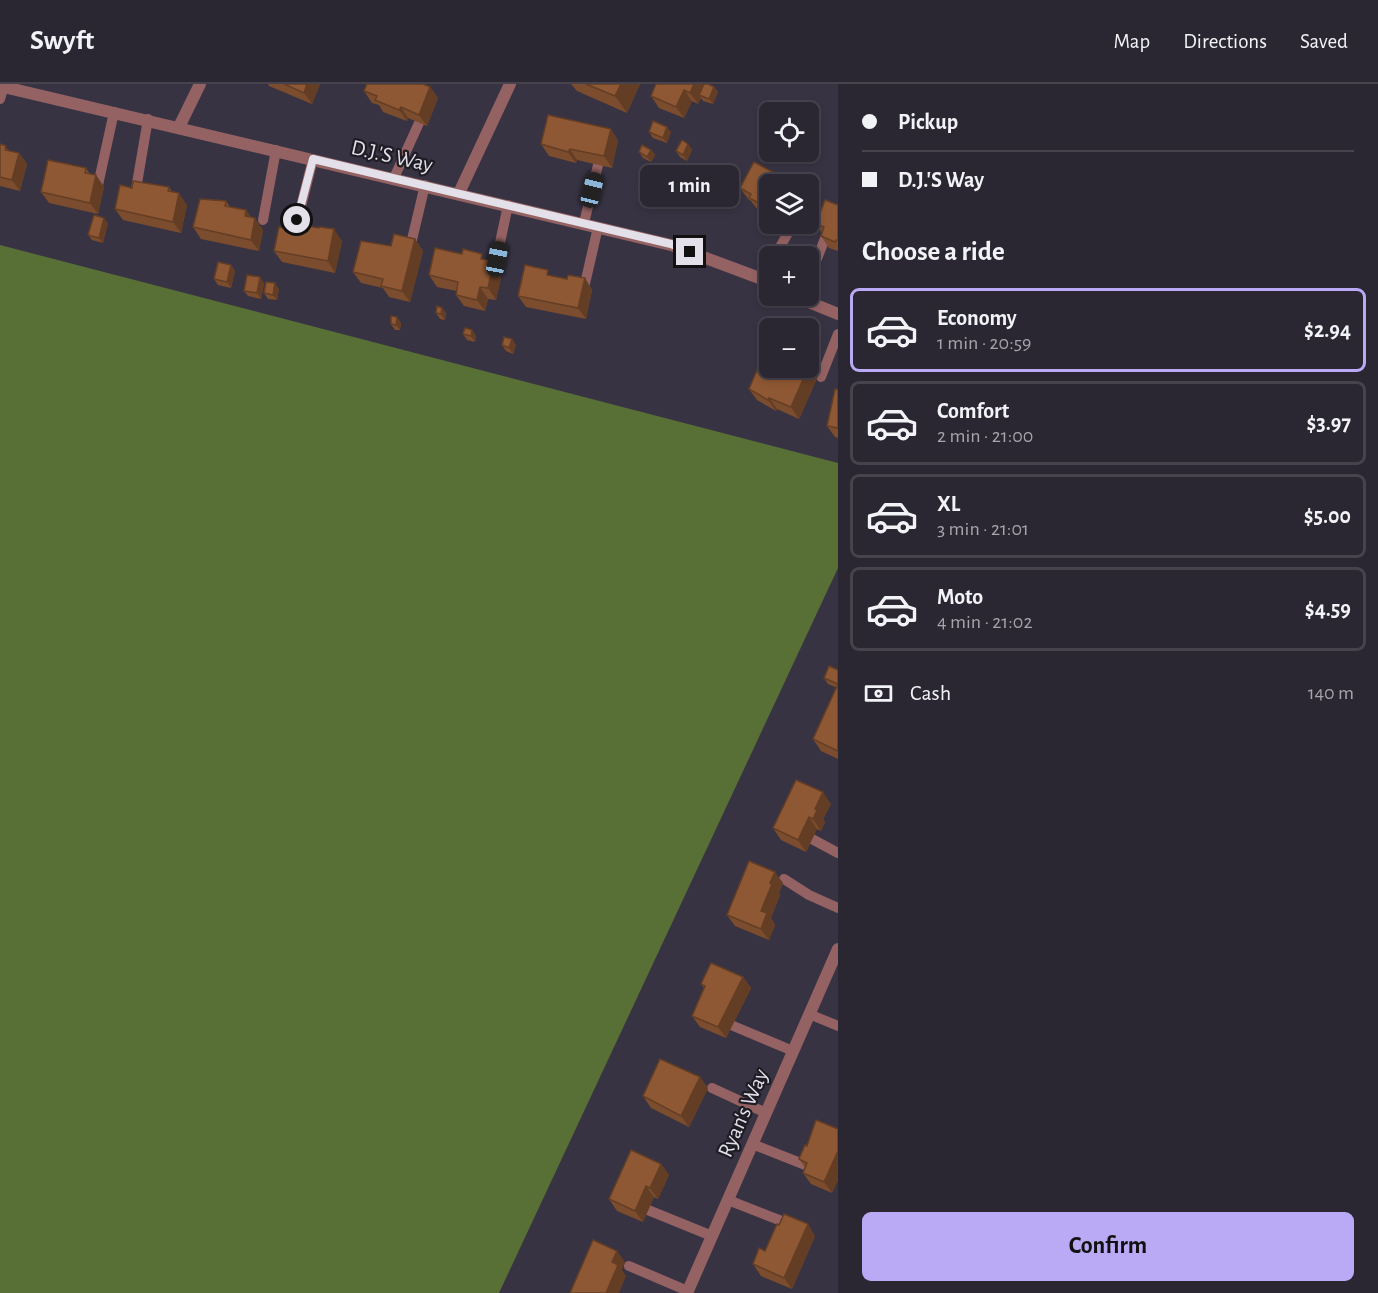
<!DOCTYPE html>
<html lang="en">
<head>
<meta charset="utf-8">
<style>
  :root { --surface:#2a2632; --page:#36323e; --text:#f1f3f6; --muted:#a5a5ac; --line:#46434d; --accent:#baaaf6 }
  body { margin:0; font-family:"Alegreya Sans",sans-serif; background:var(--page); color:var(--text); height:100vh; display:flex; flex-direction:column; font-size:22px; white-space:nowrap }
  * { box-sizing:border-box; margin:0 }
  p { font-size:20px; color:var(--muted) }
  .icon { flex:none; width:33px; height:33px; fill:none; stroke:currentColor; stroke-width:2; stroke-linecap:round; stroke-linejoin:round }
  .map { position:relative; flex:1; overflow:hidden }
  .panel { display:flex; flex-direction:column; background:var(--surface); width:540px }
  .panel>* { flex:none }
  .guide { display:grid; align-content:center; height:132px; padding:0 24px; background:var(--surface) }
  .buttons { position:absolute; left:759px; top:18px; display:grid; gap:12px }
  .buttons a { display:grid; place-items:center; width:60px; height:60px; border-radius:9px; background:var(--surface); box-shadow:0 3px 9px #0003,0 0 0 2px var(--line); font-size:30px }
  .end { position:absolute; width:27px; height:27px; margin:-14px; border:8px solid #e3e0ea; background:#111; box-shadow:0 0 0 3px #111 }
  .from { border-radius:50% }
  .bubble { position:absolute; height:42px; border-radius:9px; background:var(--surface); box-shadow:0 3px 9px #0003,0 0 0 2px var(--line); font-size:20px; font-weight:700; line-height:42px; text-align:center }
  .car { position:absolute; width:18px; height:36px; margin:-18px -9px; border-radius:8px; box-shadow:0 0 4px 2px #0007; background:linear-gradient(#222 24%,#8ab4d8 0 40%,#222 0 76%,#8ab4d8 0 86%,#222 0) }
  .guide b { display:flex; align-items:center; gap:21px; height:57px; font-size:22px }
  .guide b+b { border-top:2px solid var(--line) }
  .guide i { width:15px; height:15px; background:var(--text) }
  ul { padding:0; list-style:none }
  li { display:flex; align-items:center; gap:18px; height:84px; margin:0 12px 9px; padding:0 12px; border:3px solid var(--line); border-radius:9px }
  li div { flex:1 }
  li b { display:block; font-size:22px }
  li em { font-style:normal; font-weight:700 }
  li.current { border-color:var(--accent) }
  li>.icon { width:54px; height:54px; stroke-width:1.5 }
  h2 { padding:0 24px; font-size:27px; line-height:72px }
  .pay { display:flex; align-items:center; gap:15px; height:66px; padding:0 24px; font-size:22px }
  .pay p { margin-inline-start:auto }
  .primary-button { display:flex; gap:12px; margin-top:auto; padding:12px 24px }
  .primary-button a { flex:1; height:69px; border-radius:9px; background:var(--accent); color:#111; font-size:24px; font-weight:700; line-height:69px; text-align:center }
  header { display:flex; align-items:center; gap:36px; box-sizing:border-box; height:84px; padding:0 30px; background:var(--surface); border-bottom:2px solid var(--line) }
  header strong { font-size:28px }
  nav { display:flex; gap:33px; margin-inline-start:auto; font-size:21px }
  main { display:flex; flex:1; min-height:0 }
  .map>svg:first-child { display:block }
  .forest { fill:#587036 }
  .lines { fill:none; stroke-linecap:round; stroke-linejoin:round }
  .lane { stroke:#956263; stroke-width:10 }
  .street { stroke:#956263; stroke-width:12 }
  .wall { fill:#7b4c2d }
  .shaded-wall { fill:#643e24 }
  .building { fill:#8f5834; stroke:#643e24; stroke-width:1.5 }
  .route { stroke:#e3e0ea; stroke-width:8 }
  .labels { text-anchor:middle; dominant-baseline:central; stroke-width:4.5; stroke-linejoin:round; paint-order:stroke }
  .street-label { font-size:22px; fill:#e3e0ea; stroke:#1e1c24 }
</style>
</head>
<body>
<header>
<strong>Swyft</strong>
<nav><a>Map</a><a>Directions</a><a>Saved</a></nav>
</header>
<main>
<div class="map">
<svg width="838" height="1209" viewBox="0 0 838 1209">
  <rect width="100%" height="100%" fill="#383343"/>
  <path class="forest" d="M0 161 838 379V484L499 1209H0Z"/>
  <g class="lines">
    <g class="lane">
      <path d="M0 15 4 2"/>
      <path d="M394 94 419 39"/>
      <path d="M98 101 114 28"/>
      <path d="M135 111 148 35"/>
      <path d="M263 136 276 66"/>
      <path d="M584 139 598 81"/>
      <path d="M294 150 313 75"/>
      <path d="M410 164 425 101"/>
      <path d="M775 172 793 140"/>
      <path d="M494 187 508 121"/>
      <path d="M763 194 770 183"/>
      <path d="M808 197 826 152"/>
      <path d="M584 204 598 143"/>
      <path d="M821 293 838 250"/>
      <path d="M812 755 838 769"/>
      <path d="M784 795 809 811 838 824"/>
      <path d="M809 930 838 942"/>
      <path d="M731 941 793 967"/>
      <path d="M712 1004 766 1029"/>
      <path d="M752 1060 808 1082"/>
      <path d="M728 1116 792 1141"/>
      <path d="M648 1126 712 1152"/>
      <path d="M629 1182 688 1207"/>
    </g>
    <g class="street">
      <path d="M0 2 671 161 770 198"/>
      <path d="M179 43 200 0"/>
      <path d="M459 109 510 0"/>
      <path d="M794 212 838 230"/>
      <path d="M687 1209 838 865"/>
    </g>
  </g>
  <g class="wall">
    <path d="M268 0H320L312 20 269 2Z"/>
    <path d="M571 0H640L627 29 577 7Z"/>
    <path d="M656 0 714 3 718 8 713 20 703 17 701 14 698 20 692 17 684 34 659 24 651 12Z"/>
    <path d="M430 3 438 14 427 42 408 34 407 37 383 28 379 21 372 19 364 7Z"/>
    <path d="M649 48H671L667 59 653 54Z"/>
    <path d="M618 56 612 84 577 76 576 79 549 72 541 60Z"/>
    <path d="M0 60 10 67 19 69 27 80 20 107 0 102Z"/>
    <path d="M688 60 692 66 687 77 680 73 676 67Z"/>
    <path d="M651 66 655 71 651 78 643 74 639 68Z"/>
    <path d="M86 84 90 90 96 91 104 103 98 130 49 119 41 108Z"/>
    <path d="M770 100V130L768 132 757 125 751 117 748 115 740 104Z"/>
    <path d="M169 103 172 108 187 121 181 149 123 136 115 125 132 104Z"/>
    <path d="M226 117 230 123 246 126 251 133 263 146 259 167 201 155 193 143Z"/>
    <path d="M838 121V167L829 164 821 152 822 149 816 140Z"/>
    <path d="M108 139 103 159 92 156 88 151Z"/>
    <path d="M310 143 342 157 335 189 282 178 274 167 290 146Z"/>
    <path d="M415 155 423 167 410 218 389 213 383 204 361 199 353 188 391 162Z"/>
    <path d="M487 176 494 177 502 189 496 216 488 215 485 227 464 222 456 211 457 207 437 203 429 191Z"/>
    <path d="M231 181 235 187 231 204 218 201 214 195Z"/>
    <path d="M585 194 592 206 586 235 526 223 518 212 567 195Z"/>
    <path d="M264 199 261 215 248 212 244 207Z"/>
    <path d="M279 205 277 216 268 215 264 209Z"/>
    <path d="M442 224 446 229 445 236 440 235 436 229Z"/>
    <path d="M397 233 401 239 400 246H395L391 240Z"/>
    <path d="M472 246 476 252 475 258 467 256 463 250Z"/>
    <path d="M502 261H516L513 270 506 267Z"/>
    <path d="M810 280 818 292 799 335 777 325 776 327 757 316 749 305 777 285 808 284Z"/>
    <path d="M838 306V354L835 353 827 342Z"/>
    <path d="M838 586V675L821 667 813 655 837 604 828 600 824 594Z"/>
    <path d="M831 720 823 735 825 738 821 747 817 745 806 768 781 756 773 744Z"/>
    <path d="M783 799 779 809 780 811 771 834 775 841 769 856 735 842 727 831Z"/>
    <path d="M743 893 751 904 726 954 700 943 692 932 704 904 701 900Z"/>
    <path d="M708 1004 689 1043 651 1024 643 1012Z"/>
    <path d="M838 1045V1096L832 1109 811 1100 803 1089 805 1084 799 1075 807 1062Z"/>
    <path d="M661 1080 669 1091 658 1115 654 1113 643 1138 617 1127 609 1115Z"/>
    <path d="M815 1152 792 1205 761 1192 753 1180 765 1167Z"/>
  </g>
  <g class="shaded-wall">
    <path d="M307 0H320L312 20 304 9Z"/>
    <path d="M621 0H640L627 29 615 12Z"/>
    <path d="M694 0H707L699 11 701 14 698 20 690 9Z"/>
    <path d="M430 3 438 14 427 42 419 31Z"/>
    <path d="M714 3 718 8 713 20 709 15Z"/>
    <path d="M684 6 692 17 684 34 676 23Z"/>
    <path d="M401 23 408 34 407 37 399 26Z"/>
    <path d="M667 43 671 48 667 59 663 54Z"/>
    <path d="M611 45 618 56 612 84 604 72Z"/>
    <path d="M688 60 692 66 687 77 683 71Z"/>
    <path d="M570 65 577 76 576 79 568 68Z"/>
    <path d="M651 66 655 71 651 78 647 73Z"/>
    <path d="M19 69 27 80 20 107 12 96Z"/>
    <path d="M96 91 104 103 98 130 90 119Z"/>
    <path d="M179 109 187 121 181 149 173 138Z"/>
    <path d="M808 109 815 118 808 129Z"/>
    <path d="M762 117 770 128 768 132 761 120Z"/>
    <path d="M246 126 254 137 245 132Z"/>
    <path d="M104 134 108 139 103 159 99 154Z"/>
    <path d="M255 134 263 146 259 167 251 156Z"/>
    <path d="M334 145 342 157 335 189 328 177Z"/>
    <path d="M415 155 423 167 410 218 402 207Z"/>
    <path d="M494 177 502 189 496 216 488 204Z"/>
    <path d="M231 181 235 187 231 204 227 198Z"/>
    <path d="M260 193 264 199 261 215 257 209Z"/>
    <path d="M585 194 592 206 586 235 578 224Z"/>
    <path d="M275 199 279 205 277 216 273 211Z"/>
    <path d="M480 203 488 215 485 227 477 216Z"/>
    <path d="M442 224 446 229 445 236 441 230Z"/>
    <path d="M397 233 401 239 400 246 396 241Z"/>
    <path d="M472 246 476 252 475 258 471 252Z"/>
    <path d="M512 255 516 261 513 270 509 264Z"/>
    <path d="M810 280 818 292 799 335 791 323Z"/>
    <path d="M769 314 777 325 776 327 768 316Z"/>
    <path d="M823 708 831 720 823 735 825 738 821 747 813 735 815 725Z"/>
    <path d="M809 733 817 745 806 768 798 756Z"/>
    <path d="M775 788 783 799 779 809 780 811 771 834 775 841 769 856 761 845V827Z"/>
    <path d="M743 893 751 904 726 954 718 943Z"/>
    <path d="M700 993 708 1004 689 1043 681 1032Z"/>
    <path d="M838 1067V1096L832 1109 824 1098Z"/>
    <path d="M661 1080 669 1091 658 1115 650 1104Z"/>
    <path d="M646 1102 654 1113 643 1138 635 1127Z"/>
    <path d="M808 1140 815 1152 792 1205 784 1194Z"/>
    <path d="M617 1167 625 1178 622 1186 626 1192 619 1209H606L612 1178Z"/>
  </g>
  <g class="building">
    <path d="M284 0H307L304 9Z"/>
    <path d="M367 0H423L430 3 419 31 401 23 399 26 375 16 377 12 364 7Z"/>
    <path d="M586 0H621L615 12Z"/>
    <path d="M656 0H694L690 9 684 6 676 23 651 12Z"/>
    <path d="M704 0H708L714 3 709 15 699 11Z"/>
    <path d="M548 31 611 45 604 72 570 65 568 68 541 60Z"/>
    <path d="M653 37 667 43 663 54 649 48Z"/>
    <path d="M682 56 688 60 683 71 676 67Z"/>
    <path d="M0 60 6 62 5 66 19 69 12 96 0 93Z"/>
    <path d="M642 61 651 66 647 73 639 68Z"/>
    <path d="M48 76 86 84 85 89 96 91 90 119 41 108Z"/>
    <path d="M754 78 795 100H770V121L762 117 761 120 749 114 751 110 740 104Z"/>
    <path d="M133 97 169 103 168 107 179 109 173 138 115 125 120 101 132 104Z"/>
    <path d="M200 115 226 117 225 122 246 126 245 132 255 134 251 156 193 143Z"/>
    <path d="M825 116 838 121V156H836L835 158 821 152 824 143 816 140Z"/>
    <path d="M94 131 104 134 99 154 88 151Z"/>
    <path d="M292 136 308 139 307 142 319 144 320 143 334 145 328 177 274 167 279 143 290 146Z"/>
    <path d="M394 150 415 155 402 207 381 202 383 195 353 188 361 157 391 162Z"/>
    <path d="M435 164 462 170 463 165 482 170 481 175 494 177 488 204 480 203 477 216 456 211 458 198 429 191Z"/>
    <path d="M218 178 231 181 227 198 214 195Z"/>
    <path d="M525 181 548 186 547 191 567 195 568 191 585 194 578 224 518 212Z"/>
    <path d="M247 191 260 193 257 209 244 207Z"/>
    <path d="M266 198 275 199 273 211 264 209Z"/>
    <path d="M437 222 442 224 441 230 436 229Z"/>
    <path d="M391 232 397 233 396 241 391 240Z"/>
    <path d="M465 244 472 246 471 252 463 250Z"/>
    <path d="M504 253 512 255 509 264 502 261Z"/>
    <path d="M761 277 770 281V284L777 285 778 284H808L791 323 769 314 768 316 749 305Z"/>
    <path d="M835 305 838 306V344L827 342Z"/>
    <path d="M829 582 838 586V600L824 594Z"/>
    <path d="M838 600V667L813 655Z"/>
    <path d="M796 696 823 708 815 725 817 726 813 735 809 733 798 756 773 744Z"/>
    <path d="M749 777 775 788 770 799 772 800 761 827 767 829 761 845 727 831Z"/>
    <path d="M711 879 743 893 718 943 692 932 705 902 701 900Z"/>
    <path d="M660 975 700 993 681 1032 643 1012Z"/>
    <path d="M816 1036 838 1045V1067L824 1098 803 1089 807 1079 799 1075 805 1061 807 1062Z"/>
    <path d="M631 1066 661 1080 650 1104 646 1102 635 1127 609 1115Z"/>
    <path d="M784 1130 808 1140 784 1194 753 1180 759 1164 765 1167 777 1140 779 1141Z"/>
    <path d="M593 1156 617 1167 612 1178 618 1181 606 1209H570Z"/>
  </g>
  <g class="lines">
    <path class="route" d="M297 136 313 75 671 160 690 168"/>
  </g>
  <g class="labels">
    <g class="street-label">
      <text transform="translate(392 72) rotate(13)">D.J.'S Way</text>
      <text transform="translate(743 1029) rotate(-66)">Ryan's Way</text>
    </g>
  </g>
</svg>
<div class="buttons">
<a><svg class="icon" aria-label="locate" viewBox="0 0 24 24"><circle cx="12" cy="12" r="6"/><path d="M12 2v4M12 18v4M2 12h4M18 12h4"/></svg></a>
<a><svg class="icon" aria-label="layers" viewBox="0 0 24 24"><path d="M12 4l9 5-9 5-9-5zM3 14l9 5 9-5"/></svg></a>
<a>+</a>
<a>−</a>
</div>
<i class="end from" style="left:297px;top:136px"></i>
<i class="end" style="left:690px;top:168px"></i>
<div class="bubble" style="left:640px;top:81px;width:99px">1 min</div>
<i class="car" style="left:592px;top:106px;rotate:14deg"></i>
<i class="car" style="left:497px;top:175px;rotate:11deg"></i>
</div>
<section class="panel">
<div class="guide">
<b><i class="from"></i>Pickup</b>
<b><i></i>D.J.'S Way</b>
</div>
<h2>Choose a ride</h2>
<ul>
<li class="current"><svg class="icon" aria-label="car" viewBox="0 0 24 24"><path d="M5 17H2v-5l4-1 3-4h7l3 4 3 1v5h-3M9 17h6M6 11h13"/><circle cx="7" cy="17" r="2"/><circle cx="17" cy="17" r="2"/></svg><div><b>Economy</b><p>1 min · 20:59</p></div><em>$2.94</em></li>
<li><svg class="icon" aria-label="car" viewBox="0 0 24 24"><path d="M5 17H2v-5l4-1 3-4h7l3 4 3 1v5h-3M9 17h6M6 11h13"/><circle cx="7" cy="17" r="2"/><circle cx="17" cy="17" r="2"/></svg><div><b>Comfort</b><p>2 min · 21:00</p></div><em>$3.97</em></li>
<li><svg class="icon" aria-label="car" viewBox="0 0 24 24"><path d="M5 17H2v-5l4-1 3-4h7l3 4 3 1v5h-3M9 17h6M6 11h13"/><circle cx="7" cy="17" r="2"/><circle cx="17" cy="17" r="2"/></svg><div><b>XL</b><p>3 min · 21:01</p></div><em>$5.00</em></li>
<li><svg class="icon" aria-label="car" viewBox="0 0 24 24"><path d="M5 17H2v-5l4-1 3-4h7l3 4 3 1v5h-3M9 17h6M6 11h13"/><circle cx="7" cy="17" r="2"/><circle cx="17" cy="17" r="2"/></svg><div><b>Moto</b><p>4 min · 21:02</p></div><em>$4.59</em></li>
</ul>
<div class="pay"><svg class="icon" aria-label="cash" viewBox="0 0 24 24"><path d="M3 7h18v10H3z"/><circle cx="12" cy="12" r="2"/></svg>Cash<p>140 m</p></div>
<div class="primary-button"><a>Confirm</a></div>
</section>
</main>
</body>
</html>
